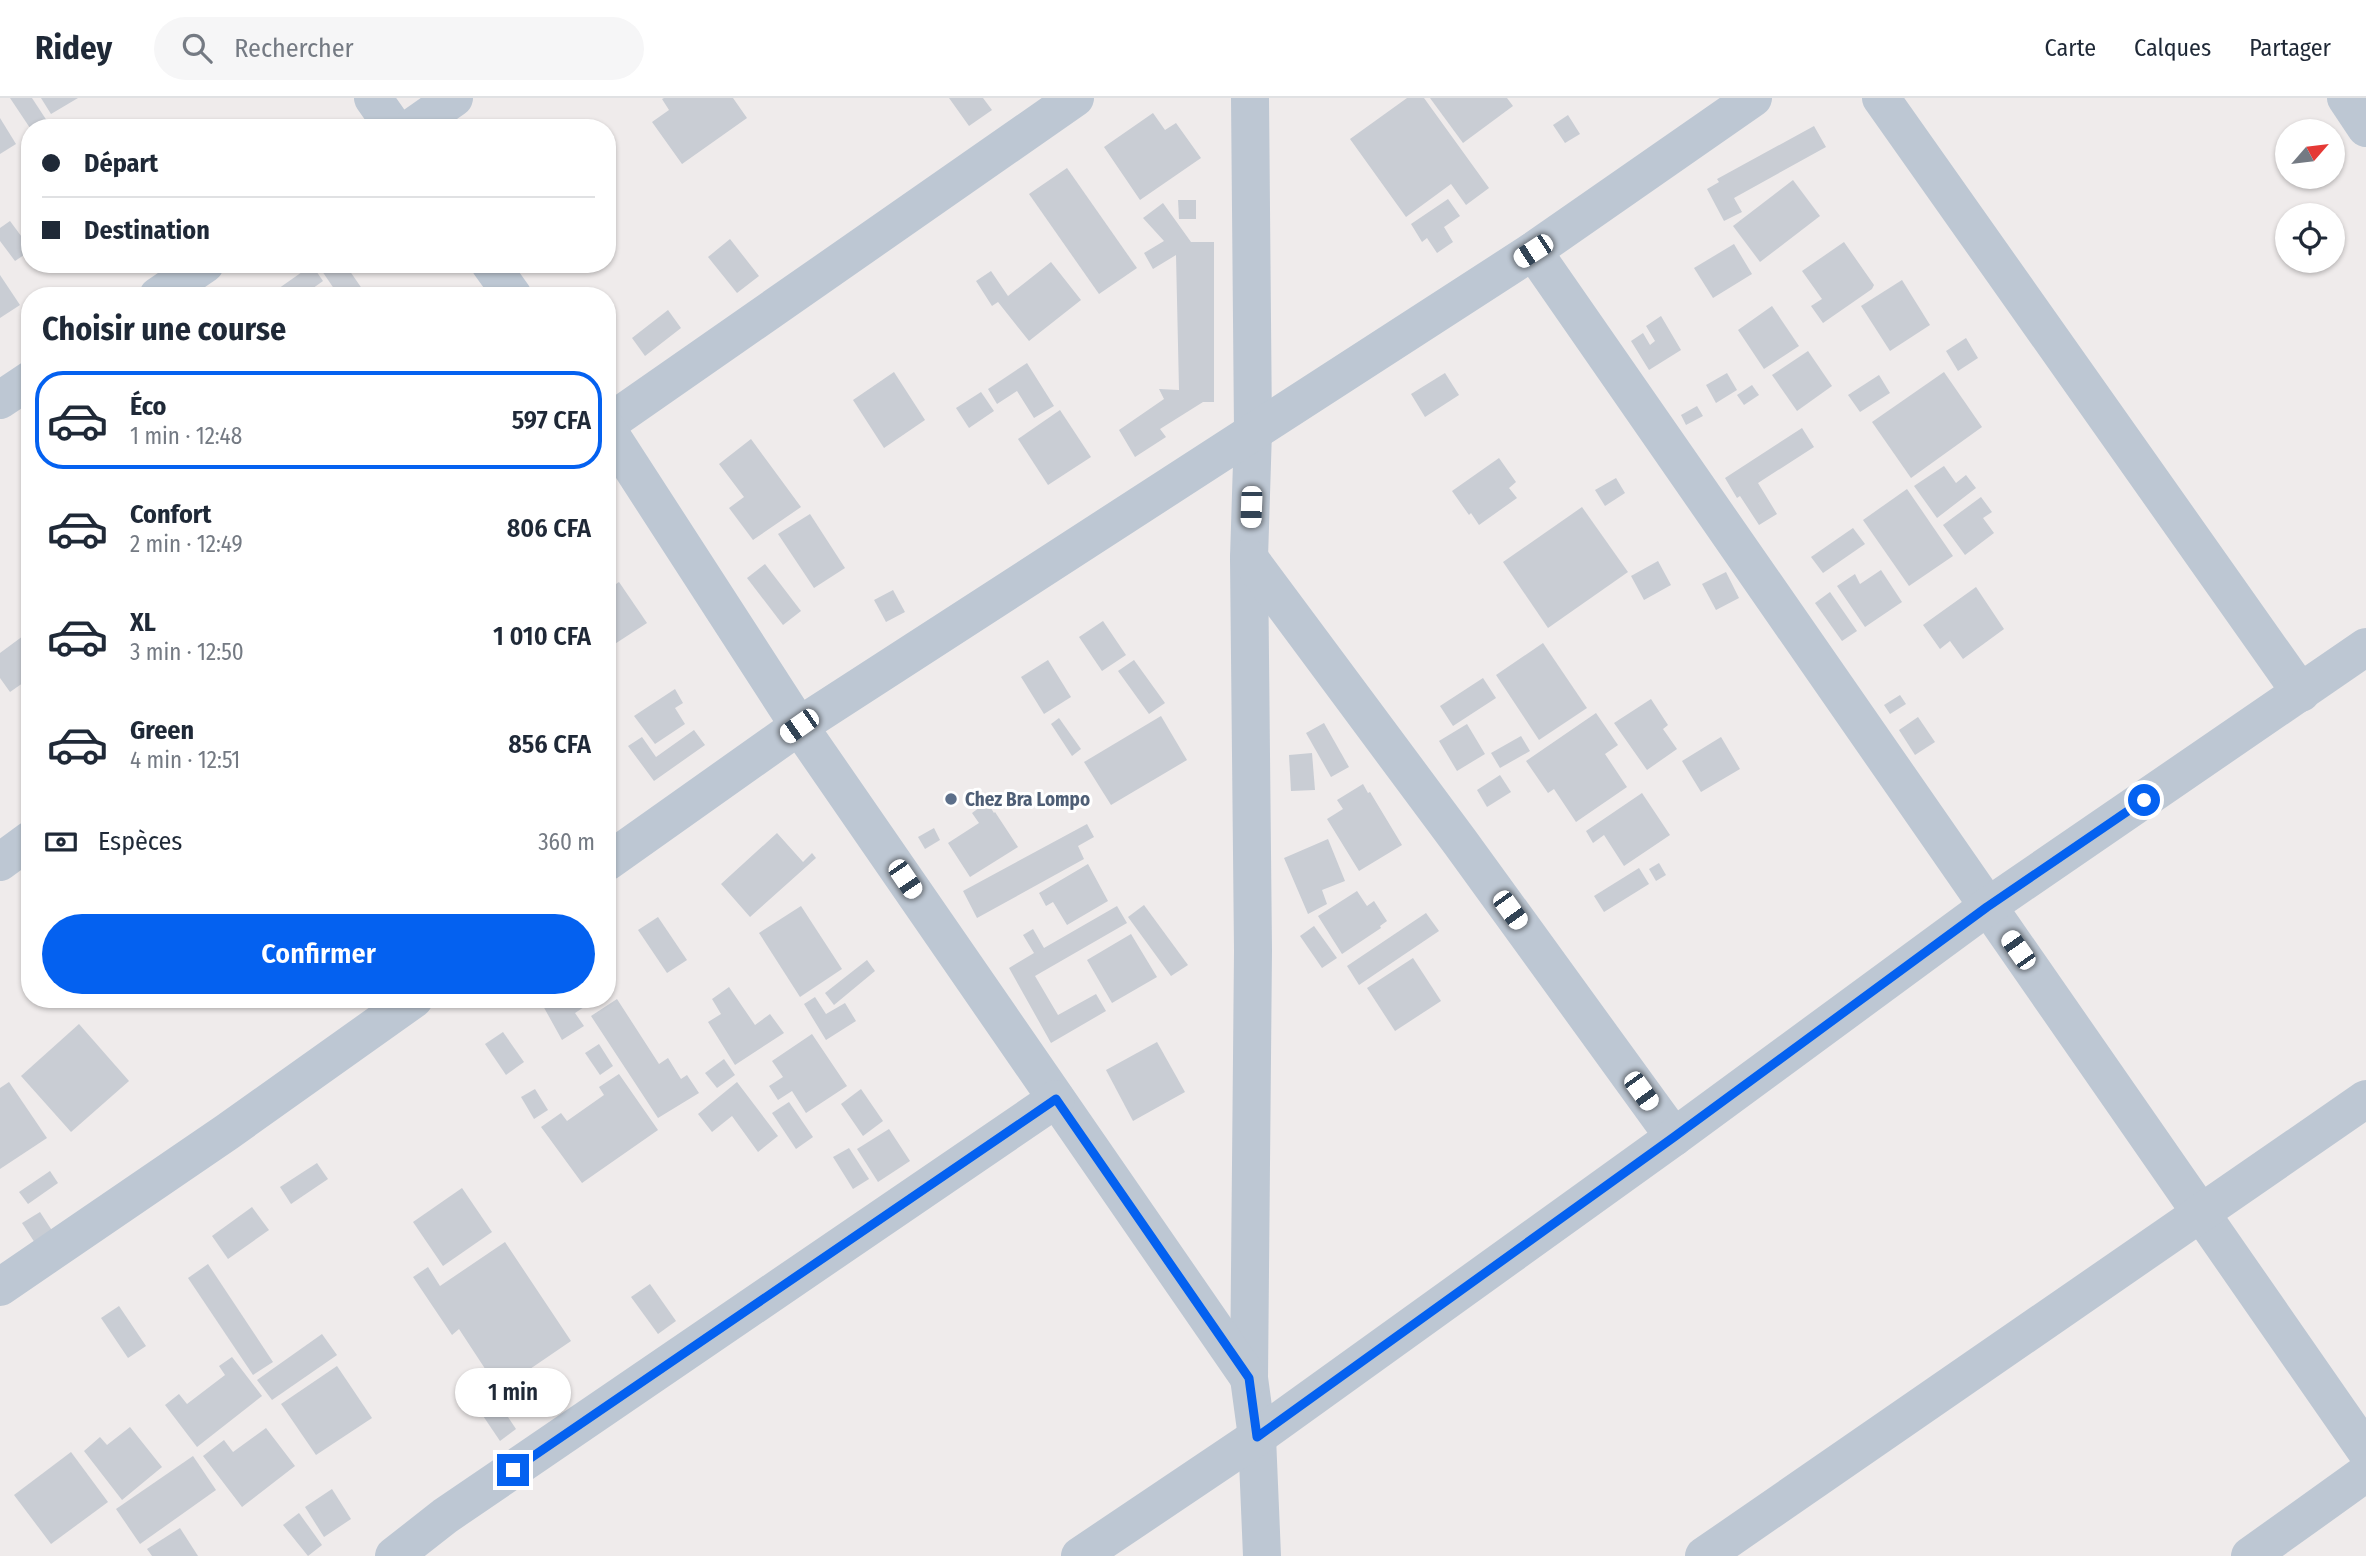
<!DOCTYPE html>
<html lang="fr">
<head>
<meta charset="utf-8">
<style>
  :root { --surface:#fff; --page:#f6f6f7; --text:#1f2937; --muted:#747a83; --line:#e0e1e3; --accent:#0461f0 }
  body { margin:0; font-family:"Fira Sans Condensed",sans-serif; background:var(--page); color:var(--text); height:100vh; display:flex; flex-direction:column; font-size:26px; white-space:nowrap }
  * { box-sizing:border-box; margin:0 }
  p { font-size:23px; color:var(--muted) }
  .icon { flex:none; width:38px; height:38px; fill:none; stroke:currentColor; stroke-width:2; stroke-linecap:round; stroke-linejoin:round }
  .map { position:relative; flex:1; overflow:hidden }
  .details { position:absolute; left:21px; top:189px; width:595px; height:721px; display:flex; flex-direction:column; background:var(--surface); border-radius:28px; box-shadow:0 2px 5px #0004 }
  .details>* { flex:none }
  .hud { position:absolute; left:21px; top:21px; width:595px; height:154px; border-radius:28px; box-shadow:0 2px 5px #0004; display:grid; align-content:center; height:154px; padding:0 21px; background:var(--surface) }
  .needle { width:46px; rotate:62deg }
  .fabs { position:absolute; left:2275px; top:21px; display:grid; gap:14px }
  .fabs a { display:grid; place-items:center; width:70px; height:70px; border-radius:50%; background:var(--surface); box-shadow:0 2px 5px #0004; font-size:35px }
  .end { position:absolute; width:32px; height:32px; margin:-16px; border:9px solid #0461f0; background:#fff; box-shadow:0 0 0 4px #fff }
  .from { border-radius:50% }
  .bubble { position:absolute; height:49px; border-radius:24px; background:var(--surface); box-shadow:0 2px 5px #0004; font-size:23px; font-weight:600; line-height:49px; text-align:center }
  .car { position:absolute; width:21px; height:42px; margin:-21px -10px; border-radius:9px; box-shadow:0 0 5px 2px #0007; background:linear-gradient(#fff 24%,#345 0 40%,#fff 0 76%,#345 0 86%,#fff 0) }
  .hud b { display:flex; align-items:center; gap:24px; height:66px; font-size:26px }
  .hud b+b { border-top:2px solid var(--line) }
  .hud i { width:18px; height:18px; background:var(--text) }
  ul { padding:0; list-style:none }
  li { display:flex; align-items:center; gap:21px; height:98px; margin:0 14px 10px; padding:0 7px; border:4px solid transparent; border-radius:28px }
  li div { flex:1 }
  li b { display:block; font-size:26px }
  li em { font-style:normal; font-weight:600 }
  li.selected { border-color:var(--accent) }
  li>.icon { width:63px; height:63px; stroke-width:1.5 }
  h2 { padding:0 21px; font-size:32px; line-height:84px }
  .pay { display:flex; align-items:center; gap:18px; height:77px; padding:0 21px; font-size:26px }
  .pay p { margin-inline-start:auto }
  .action { display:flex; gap:14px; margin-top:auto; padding:14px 21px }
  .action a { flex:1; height:80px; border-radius:42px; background:var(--accent); color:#fff; font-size:28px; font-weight:600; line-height:80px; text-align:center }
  header { display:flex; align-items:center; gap:42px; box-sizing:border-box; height:98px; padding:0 35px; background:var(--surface); border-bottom:2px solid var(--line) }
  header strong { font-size:33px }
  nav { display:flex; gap:38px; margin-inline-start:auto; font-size:24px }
  .search { width:490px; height:63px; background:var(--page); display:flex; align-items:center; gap:18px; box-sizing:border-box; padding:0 24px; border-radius:38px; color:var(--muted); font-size:26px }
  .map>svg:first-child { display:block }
  .building { fill:#c9cdd4 }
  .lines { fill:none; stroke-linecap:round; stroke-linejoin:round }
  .minor { stroke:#bdc7d3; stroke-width:38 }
  .route { stroke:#0461f0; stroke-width:9 }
  .service-dot { fill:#5c6f8a; stroke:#fff; stroke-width:2.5 }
  .labels { text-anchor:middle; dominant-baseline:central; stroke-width:6; stroke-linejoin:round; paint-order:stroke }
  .service-label { font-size:19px; font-weight:bold; fill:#4e5e75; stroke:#fff; text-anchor:start }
</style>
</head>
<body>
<header>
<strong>Ridey</strong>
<div class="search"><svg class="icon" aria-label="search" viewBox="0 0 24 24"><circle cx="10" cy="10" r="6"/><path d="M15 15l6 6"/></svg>Rechercher</div>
<nav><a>Carte</a><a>Calques</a><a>Partager</a></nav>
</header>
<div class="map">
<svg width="2366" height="1458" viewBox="0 0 2366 1458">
  <rect width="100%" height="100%" fill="#efebeb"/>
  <g class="building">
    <path d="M10 0H32L49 26 44 30H30Z"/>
    <path d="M41 0H78L51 16Z"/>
    <path d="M664 0H733L747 20 682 66 652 24 669 12 662 1Z"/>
    <path d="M949 0H983L992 12 969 28Z"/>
    <path d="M1407 0H1424L1489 90 1466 107 1451 86 1406 119 1350 41Z"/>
    <path d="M1430 0H1507L1513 8 1463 45Z"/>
    <path d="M1153 15 1165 32 1176 25 1201 60 1140 102 1104 49Z"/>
    <path d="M1568 17 1580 36 1565 45 1553 27Z"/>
    <path d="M0 20 16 46 0 56Z"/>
    <path d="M1814 28 1826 49 1734 100 1742 114 1724 123 1707 91 1719 84 1717 81Z"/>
    <path d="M1067 70 1137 170 1099 196 1029 96Z"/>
    <path d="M1793 82 1820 118 1760 164 1733 128Z"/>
    <path d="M1448 101 1460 118 1444 129 1453 144 1437 155 1427 140 1422 144 1411 126Z"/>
    <path d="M1178 102H1196V121H1179Z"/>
    <path d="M1163 105 1191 144H1214V304H1203L1160 331 1166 339 1135 359 1119 332 1164 301 1159 291 1179 292 1176 157 1153 171 1144 155 1164 143 1143 120Z"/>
    <path d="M10 123 30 150V153L15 163 0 143V130Z"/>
    <path d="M730 141 759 178 737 195 708 159Z"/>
    <path d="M1844 144 1874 187 1872 191 1823 225 1811 208 1822 201 1802 173Z"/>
    <path d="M1734 146 1752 176 1713 200 1694 170Z"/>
    <path d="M1051 164 1081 202 1029 243 998 204 992 208 976 183 991 173 1008 198Z"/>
    <path d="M333 166H345L367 198H339L322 173Z"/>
    <path d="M312 167 323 183 302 198H278L275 193Z"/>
    <path d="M0 177 20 207 0 220Z"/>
    <path d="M1902 182 1930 227 1890 253 1861 208Z"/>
    <path d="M1772 208 1799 248 1764 271 1738 232Z"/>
    <path d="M668 212 681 230 645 258 632 240Z"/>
    <path d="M1661 218 1681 252 1649 272 1631 243 1643 235 1650 247 1655 243 1646 228Z"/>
    <path d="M1966 240 1978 260 1958 273 1946 253Z"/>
    <path d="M1808 253 1832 288 1797 313 1772 277Z"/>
    <path d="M1027 265 1054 308 1034 320 1017 293 997 306 988 291Z"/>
    <path d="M894 274 925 322 884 350 853 302Z"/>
    <path d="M1944 274 1982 329 1911 380 1872 324Z"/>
    <path d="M1445 275 1459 297 1425 319 1411 296Z"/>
    <path d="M1727 275 1737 292 1716 305 1706 287Z"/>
    <path d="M1879 277 1890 295 1860 314 1848 297Z"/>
    <path d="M1752 287 1759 297 1744 307 1737 297Z"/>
    <path d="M981 294 994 313 969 330 956 310Z"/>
    <path d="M1697 308 1703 318 1686 327 1681 317Z"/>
    <path d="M1060 312 1091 359 1048 387 1018 341Z"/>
    <path d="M1802 330 1814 349 1758 385 1777 416 1759 427 1740 398 1737 400 1725 380Z"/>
    <path d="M751 341 801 409 753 442 729 410 744 399 719 366Z"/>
    <path d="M1499 360 1516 384 1509 390 1517 400 1479 427 1471 415 1469 417 1452 393Z"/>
    <path d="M1944 368 1956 385 1966 377 1976 390 1937 420 1914 388Z"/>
    <path d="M1616 380 1625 395 1605 408 1595 392Z"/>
    <path d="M1907 391 1953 458 1909 488 1863 422Z"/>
    <path d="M1981 399 1992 414 1983 420 1994 435 1965 457 1943 427Z"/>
    <path d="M1582 409 1628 474 1548 530 1503 464Z"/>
    <path d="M810 416 845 470 814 490 778 436Z"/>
    <path d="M1853 430 1865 446 1823 475 1811 459Z"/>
    <path d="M1658 463 1671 487 1644 502 1631 478Z"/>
    <path d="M765 466 801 513 783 527 747 480Z"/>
    <path d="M1881 472 1902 504 1865 529 1837 488 1855 476 1860 486Z"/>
    <path d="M1726 474 1739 500 1716 512 1702 486Z"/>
    <path d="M619 484 647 525 607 551V492Z"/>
    <path d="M1976 489 2004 531 1963 561 1950 543 1940 551 1923 527Z"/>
    <path d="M893 492 905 514 886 524 874 502Z"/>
    <path d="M1830 494 1857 533 1842 543 1815 505Z"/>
    <path d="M1103 523 1126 557 1102 573 1079 539Z"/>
    <path d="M23 538 30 547V580L10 594 0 580V555Z"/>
    <path d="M1543 545 1587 610 1539 642 1496 577Z"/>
    <path d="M1048 562 1071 599 1044 616 1021 579Z"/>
    <path d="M1134 562 1165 605 1149 616 1118 573Z"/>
    <path d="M1483 580 1496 600 1453 628 1440 608Z"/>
    <path d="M675 591 683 605 675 610 685 626 655 646 634 618Z"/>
    <path d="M1900 597 1906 606 1890 616 1884 607Z"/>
    <path d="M1651 601 1668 627 1663 631 1677 651 1647 672 1614 625Z"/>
    <path d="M1596 615 1618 647 1605 656 1627 689 1576 724 1554 691 1548 695 1526 663Z"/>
    <path d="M1161 618 1187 662 1111 707 1084 664Z"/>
    <path d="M1918 619 1935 644 1915 657 1899 632Z"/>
    <path d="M1059 620 1081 651 1072 658 1051 626Z"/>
    <path d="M1324 625 1349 669 1331 679 1306 635Z"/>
    <path d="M1467 626 1485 656 1457 673 1439 643Z"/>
    <path d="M694 632 705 647 654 683 628 648 642 639 656 659Z"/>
    <path d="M1521 638 1530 653 1500 670 1491 655Z"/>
    <path d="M1721 639 1740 671 1701 694 1682 663Z"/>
    <path d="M1312 655 1315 692 1291 693 1289 657Z"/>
    <path d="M1500 677 1511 694 1487 709 1477 692Z"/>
    <path d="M1363 686 1368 695 1370 694 1402 747 1359 773 1327 721 1343 711 1337 702Z"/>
    <path d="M1642 695 1670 737 1624 768 1604 737 1593 745 1586 733Z"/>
    <path d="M987 704 994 715 995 714 1018 749 970 779 948 745 979 725 972 715Z"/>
    <path d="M1087 726 1094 739 1078 748 1084 761 977 820 963 793Z"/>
    <path d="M934 730 940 742 925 751 918 739Z"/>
    <path d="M777 735 803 764 812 755 816 760 750 819 721 786Z"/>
    <path d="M1328 741 1345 783 1322 792 1327 806 1308 816 1284 760Z"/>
    <path d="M1659 765 1666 777 1656 783 1649 771Z"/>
    <path d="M1088 766 1108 803 1067 827 1053 804 1046 808 1039 795Z"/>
    <path d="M1639 770 1649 786 1604 814 1594 798Z"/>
    <path d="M1357 793 1367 808 1374 803 1387 823 1380 828 1381 830 1342 856 1318 818Z"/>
    <path d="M1144 807 1188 867 1171 878 1128 819Z"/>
    <path d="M801 808 842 871 800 899 759 835Z"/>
    <path d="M1117 808 1127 825 1035 878 1058 917 1096 896 1106 913 1051 945 1009 870 1034 855 1023 837 1033 831 1044 850Z"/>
    <path d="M1426 815 1439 833 1359 887 1347 868Z"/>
    <path d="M658 819 687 862 667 875 638 832Z"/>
    <path d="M1314 828 1337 860 1322 870 1300 838Z"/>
    <path d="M1131 836 1157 879 1112 905 1087 862Z"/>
    <path d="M1413 860 1441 903 1395 933 1367 890Z"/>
    <path d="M867 862 875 873 834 907 825 895Z"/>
    <path d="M729 889 755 927 770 916 784 935 735 967 708 924 721 916 712 901Z"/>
    <path d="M815 899 826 916 845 905 856 923 826 942 804 906Z"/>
    <path d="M549 901H596L575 915 584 928 562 942 542 906Z"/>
    <path d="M617 901 659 966 668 960 681 981 687 977 699 995 658 1020 591 918Z"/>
    <path d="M79 926 129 983 71 1034 21 978Z"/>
    <path d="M503 934 524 964 506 977 485 946Z"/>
    <path d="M812 936 847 988 806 1015 792 993 778 1002 769 988 783 979 772 963Z"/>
    <path d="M1157 944 1185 994 1133 1023 1106 972Z"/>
    <path d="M599 946 613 968 600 977 585 955Z"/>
    <path d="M724 961 735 977 717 990 705 975Z"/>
    <path d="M619 976 658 1032 582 1085 541 1029 561 1015 567 1023 604 997 599 989Z"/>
    <path d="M9 984 47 1040 0 1071V990Z"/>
    <path d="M737 984 778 1038 758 1054 732 1018 712 1034 698 1016Z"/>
    <path d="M535 991 548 1012 534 1021 521 999Z"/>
    <path d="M861 991 883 1023 863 1038 841 1006Z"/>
    <path d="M789 1004 813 1039 796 1051 772 1015Z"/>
    <path d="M889 1031 910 1063 878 1084 857 1051Z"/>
    <path d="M849 1050 869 1081 853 1091 833 1059Z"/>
    <path d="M317 1065 328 1081 291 1106 280 1089Z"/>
    <path d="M50 1073 58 1085 28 1106 19 1094Z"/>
    <path d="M462 1090 492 1134 443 1168 413 1124Z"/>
    <path d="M252 1109 269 1132 228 1161 212 1138Z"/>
    <path d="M40 1114 53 1134 35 1145 22 1125Z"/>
    <path d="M505 1144 571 1243 499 1292 459 1231 452 1237 413 1179 428 1169 440 1188Z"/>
    <path d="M208 1166 273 1264 253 1277 188 1180Z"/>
    <path d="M650 1186 676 1223 658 1236 631 1199Z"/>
    <path d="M119 1208 146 1248 128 1260 101 1220Z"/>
    <path d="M322 1236 337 1257 272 1302 257 1282Z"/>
    <path d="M232 1259 262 1298 197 1349 165 1307 179 1296 187 1306 225 1277 219 1268Z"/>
    <path d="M337 1268 372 1320 316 1357 281 1306Z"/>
    <path d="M492 1295 516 1331 500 1343 475 1306Z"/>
    <path d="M130 1329 162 1369 122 1402 84 1353 100 1339 107 1347Z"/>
    <path d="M266 1330 295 1368 242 1409 203 1358 224 1342 233 1354Z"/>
    <path d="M71 1354 108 1404 51 1446 14 1397Z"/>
    <path d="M193 1358 216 1392 140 1446 116 1411Z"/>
    <path d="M332 1391 351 1421 324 1439 305 1409Z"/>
    <path d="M299 1415 322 1447 308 1458 283 1427Z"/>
    <path d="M180 1430 198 1458H152L147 1451Z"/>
  </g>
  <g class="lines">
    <g class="minor">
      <path d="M373 0 394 30"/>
      <path d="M1250 0 1253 333 1249 460 1253 853 1249 1280 1257 1339 1262 1458"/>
      <path d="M1881 0 2301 595"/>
      <path d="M2346 0 2366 30"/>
      <path d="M411 30 454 0"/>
      <path d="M1533 153 2366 1353"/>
      <path d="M490 166 513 198"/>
      <path d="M158 198 205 166"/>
      <path d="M0 302 30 282"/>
      <path d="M607 326 1075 0"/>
      <path d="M607 331 799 628 1249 1280"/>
      <path d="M1249 460 1460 744 1674 1039"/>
      <path d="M0 764 30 742"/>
      <path d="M607 764 799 628 1533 153 1753 0"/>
      <path d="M0 1189 227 1034 414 901"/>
      <path d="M394 1458 445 1418 1056 1001"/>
      <path d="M1080 1458 1257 1339 1674 1039 1987 809 2366 549"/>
      <path d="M1704 1458 2366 1001"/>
      <path d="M2250 1458 2366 1375"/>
    </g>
  </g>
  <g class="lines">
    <path class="route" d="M513 1372 1056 1001 1249 1280 1257 1339 1674 1039 1987 809 2144 702"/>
  </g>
  <circle class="service-dot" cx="951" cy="701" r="7"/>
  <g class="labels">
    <g class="service-label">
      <text x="965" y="701">Chez Bra Lompo</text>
    </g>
  </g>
</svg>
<div class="fabs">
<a><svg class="needle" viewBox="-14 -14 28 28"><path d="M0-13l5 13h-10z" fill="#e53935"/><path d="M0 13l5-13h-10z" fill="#747a83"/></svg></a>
<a><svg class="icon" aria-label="locate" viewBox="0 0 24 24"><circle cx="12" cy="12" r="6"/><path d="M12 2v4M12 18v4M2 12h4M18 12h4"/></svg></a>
</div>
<i class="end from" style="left:2144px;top:702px"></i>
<i class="end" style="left:513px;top:1372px"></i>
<div class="bubble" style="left:455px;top:1270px;width:116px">1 min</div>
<i class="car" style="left:1533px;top:153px;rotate:237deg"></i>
<i class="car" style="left:1251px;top:409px;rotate:182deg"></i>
<i class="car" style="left:799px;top:628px;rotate:235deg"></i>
<i class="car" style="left:905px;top:781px;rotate:146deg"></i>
<i class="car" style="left:1510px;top:812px;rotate:144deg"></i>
<i class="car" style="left:2018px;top:852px;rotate:325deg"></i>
<i class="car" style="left:1641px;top:993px;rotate:144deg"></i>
<div class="hud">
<b><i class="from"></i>Départ</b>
<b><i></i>Destination</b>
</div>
<section class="details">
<h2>Choisir une course</h2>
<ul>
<li class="selected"><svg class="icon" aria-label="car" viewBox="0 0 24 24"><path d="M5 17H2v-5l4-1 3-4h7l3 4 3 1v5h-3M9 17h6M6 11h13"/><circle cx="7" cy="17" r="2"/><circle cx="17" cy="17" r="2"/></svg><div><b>Éco</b><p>1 min · 12:48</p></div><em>597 CFA</em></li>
<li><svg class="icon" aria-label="car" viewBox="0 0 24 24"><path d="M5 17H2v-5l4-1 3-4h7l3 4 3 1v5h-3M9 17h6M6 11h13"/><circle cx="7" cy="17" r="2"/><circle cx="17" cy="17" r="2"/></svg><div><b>Confort</b><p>2 min · 12:49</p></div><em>806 CFA</em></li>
<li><svg class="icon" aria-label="car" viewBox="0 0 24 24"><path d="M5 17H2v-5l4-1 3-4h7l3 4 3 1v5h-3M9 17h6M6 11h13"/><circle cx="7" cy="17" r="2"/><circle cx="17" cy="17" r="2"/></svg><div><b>XL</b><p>3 min · 12:50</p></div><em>1 010 CFA</em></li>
<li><svg class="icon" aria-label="car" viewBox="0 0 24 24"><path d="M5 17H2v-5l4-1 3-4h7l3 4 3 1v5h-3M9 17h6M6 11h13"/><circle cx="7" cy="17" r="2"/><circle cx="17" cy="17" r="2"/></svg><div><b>Green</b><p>4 min · 12:51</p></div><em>856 CFA</em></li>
</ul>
<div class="pay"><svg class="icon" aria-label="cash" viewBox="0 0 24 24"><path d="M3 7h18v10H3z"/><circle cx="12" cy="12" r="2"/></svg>Espèces<p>360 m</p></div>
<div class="action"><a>Confirmer</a></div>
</section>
</div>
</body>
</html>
